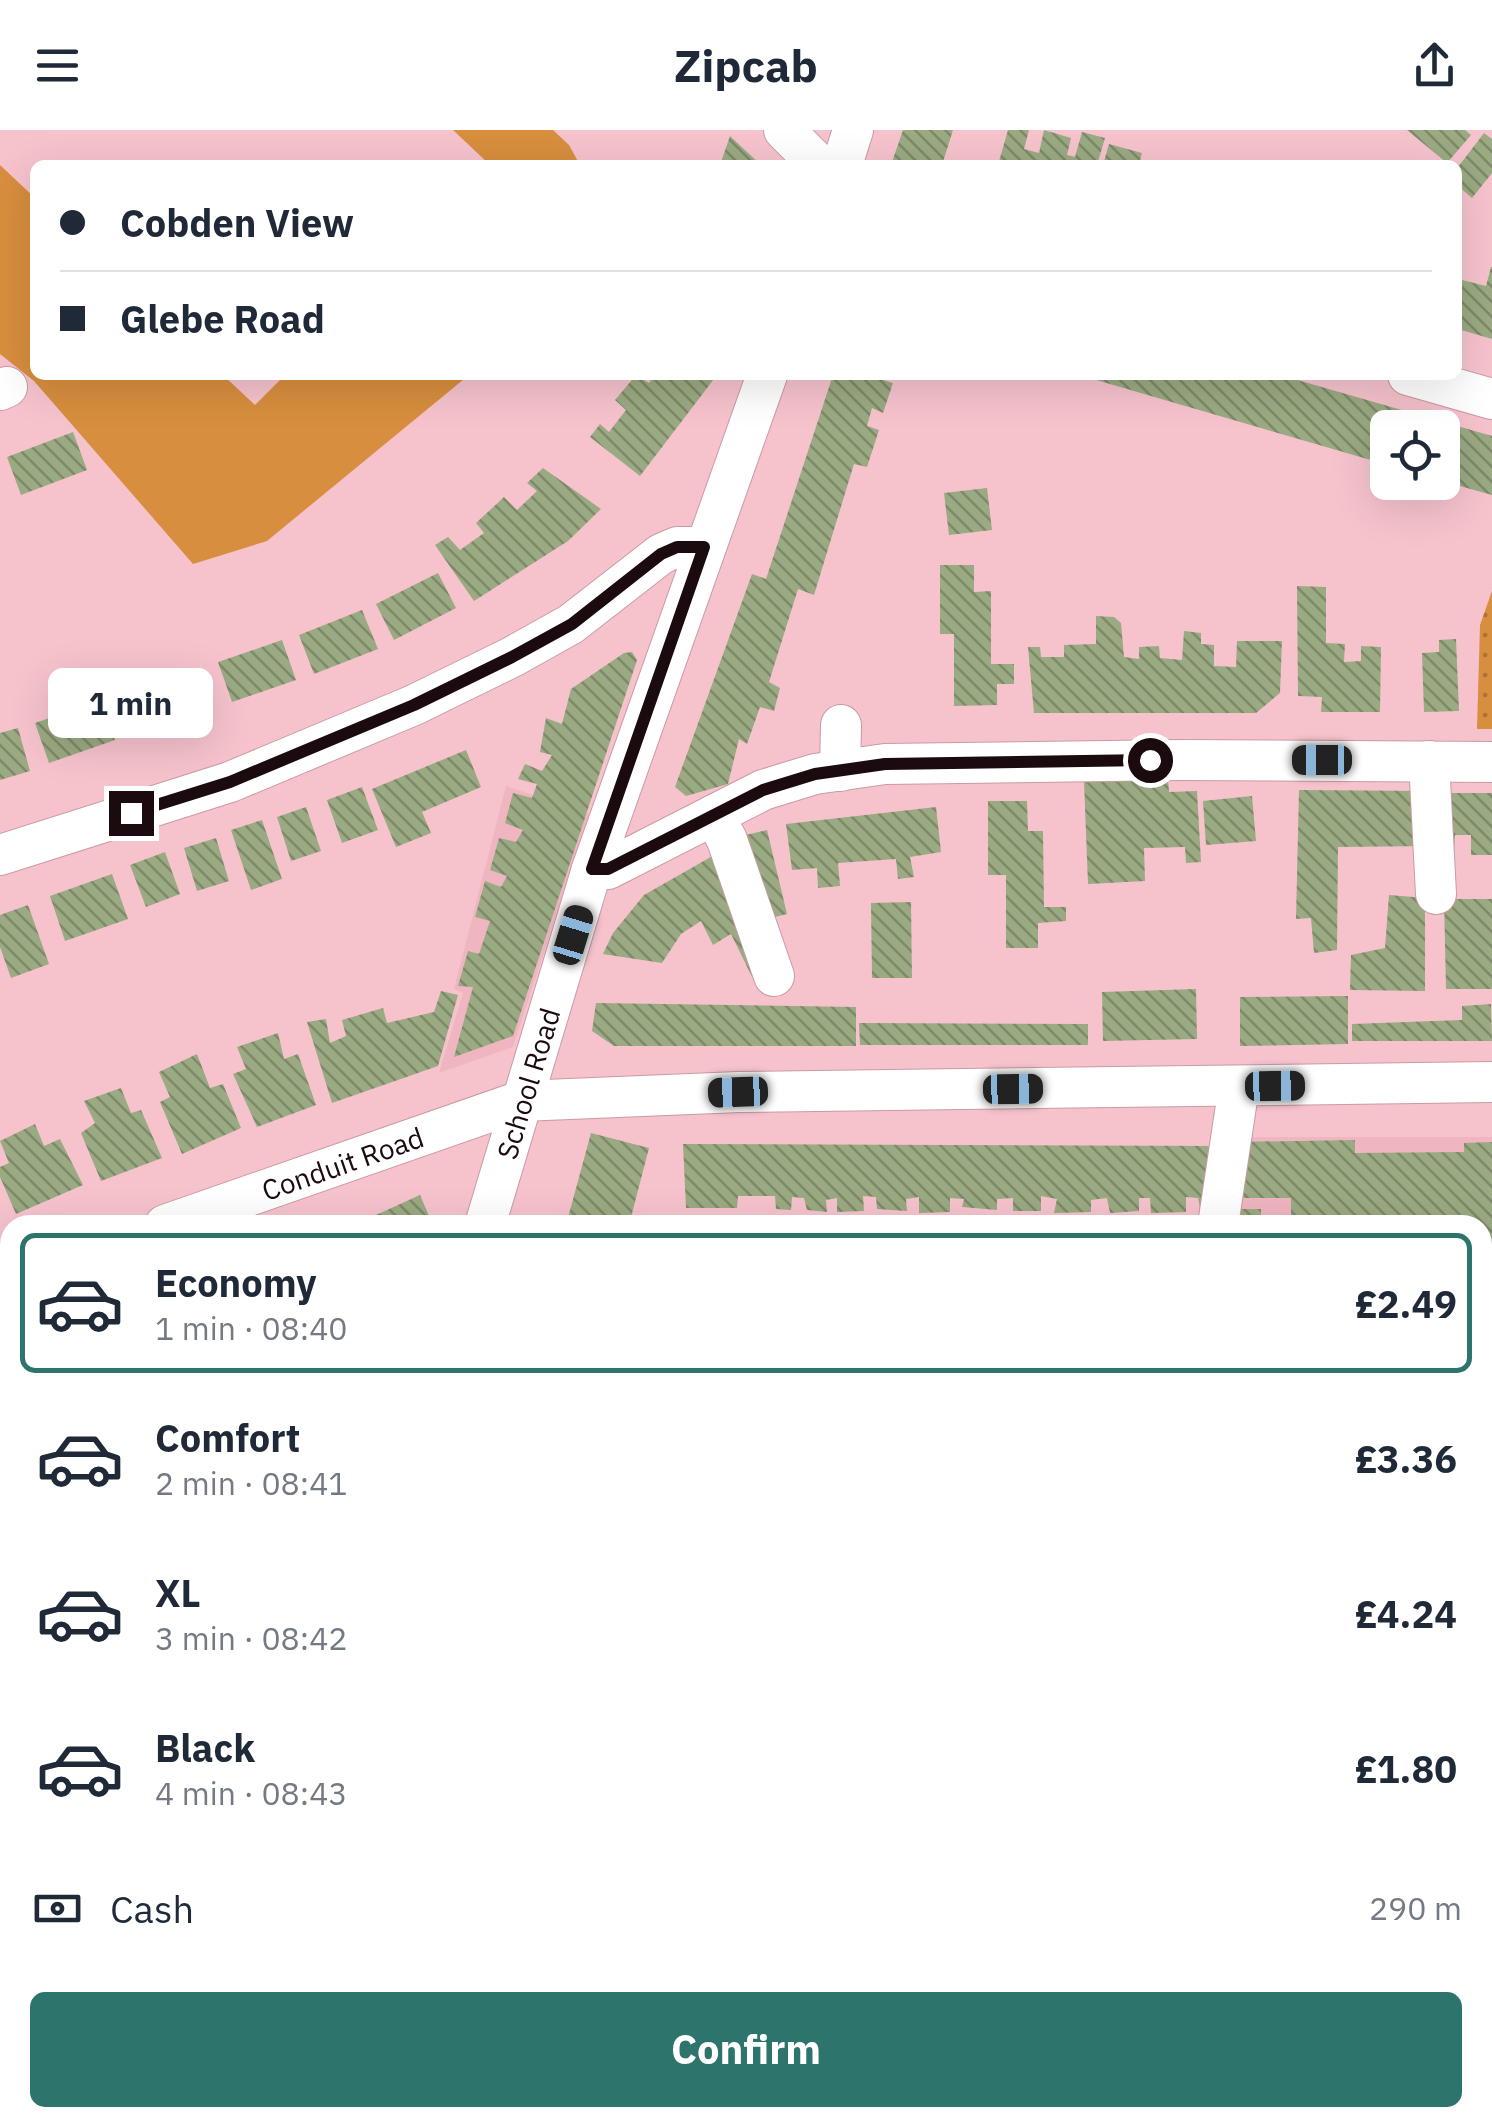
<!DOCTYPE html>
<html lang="en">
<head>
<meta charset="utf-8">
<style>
  :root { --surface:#fff; --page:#f6f6f7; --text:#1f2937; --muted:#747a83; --line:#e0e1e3; --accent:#2c746c }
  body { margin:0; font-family:"IBM Plex Sans",sans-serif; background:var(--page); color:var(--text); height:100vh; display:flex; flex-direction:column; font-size:38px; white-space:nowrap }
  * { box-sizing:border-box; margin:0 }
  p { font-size:32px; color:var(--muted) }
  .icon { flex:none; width:55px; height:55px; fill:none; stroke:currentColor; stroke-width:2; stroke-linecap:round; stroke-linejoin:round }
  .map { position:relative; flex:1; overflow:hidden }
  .panel { position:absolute; left:0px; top:1085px; width:1492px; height:912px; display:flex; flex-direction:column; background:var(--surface); border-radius:30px 30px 0 0; box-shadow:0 10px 40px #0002 }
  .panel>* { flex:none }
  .guide { position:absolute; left:30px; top:30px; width:1432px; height:220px; border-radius:15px; box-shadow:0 10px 40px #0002; display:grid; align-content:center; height:220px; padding:0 30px; background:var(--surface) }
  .fabs { position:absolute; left:1370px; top:280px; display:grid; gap:20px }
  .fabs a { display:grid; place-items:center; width:90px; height:90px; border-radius:15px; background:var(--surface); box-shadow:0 10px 40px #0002; font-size:50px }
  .end { position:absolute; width:45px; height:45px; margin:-22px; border:12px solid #1b0a0e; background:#fff; box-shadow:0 0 0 5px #fff }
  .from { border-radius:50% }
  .bubble { position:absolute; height:70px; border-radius:15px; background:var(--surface); box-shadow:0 10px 40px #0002; font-size:32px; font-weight:800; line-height:70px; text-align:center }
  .car { position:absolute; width:30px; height:60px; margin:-30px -15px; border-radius:12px; box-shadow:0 0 8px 2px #0007; background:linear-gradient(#222 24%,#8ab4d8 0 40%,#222 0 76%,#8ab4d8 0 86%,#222 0) }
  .guide b { display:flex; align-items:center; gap:35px; height:95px; font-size:38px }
  .guide b+b { border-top:2px solid var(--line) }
  .guide i { width:25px; height:25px; background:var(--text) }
  ul { padding:18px 0 0; list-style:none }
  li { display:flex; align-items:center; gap:30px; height:140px; margin:0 20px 15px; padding:0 10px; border:5px solid transparent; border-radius:15px }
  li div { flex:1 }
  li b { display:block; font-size:38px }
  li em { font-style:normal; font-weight:800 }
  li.current { border-color:var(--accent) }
  li>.icon { width:90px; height:90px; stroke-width:1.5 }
  .pay { display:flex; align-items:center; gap:25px; height:110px; padding:0 30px; font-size:38px }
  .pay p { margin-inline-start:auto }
  .primary-button { display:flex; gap:20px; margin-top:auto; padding:20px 30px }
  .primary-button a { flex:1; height:115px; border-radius:15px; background:var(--accent); color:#fff; font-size:40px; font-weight:800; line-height:115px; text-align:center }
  header { display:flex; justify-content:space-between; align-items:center; height:130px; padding:0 30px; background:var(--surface); font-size:45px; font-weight:800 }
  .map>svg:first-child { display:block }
  .built { fill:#efb5c1 }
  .green { fill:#d78e3e }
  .garden { fill:url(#garden-dots) }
  .building { fill:url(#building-back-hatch) }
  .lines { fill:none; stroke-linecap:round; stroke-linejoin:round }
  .minor-casing { stroke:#ca9aa3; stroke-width:42 }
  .minor { stroke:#fff; stroke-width:40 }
  .route { stroke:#1b0a0e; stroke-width:12 }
  .labels { text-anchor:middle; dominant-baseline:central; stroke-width:8; stroke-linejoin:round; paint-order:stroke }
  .street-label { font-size:28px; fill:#1b0a0e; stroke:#f6c3cd }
</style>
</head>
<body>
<header><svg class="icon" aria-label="menu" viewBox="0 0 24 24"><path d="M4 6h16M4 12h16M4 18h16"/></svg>Zipcab<svg class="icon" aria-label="share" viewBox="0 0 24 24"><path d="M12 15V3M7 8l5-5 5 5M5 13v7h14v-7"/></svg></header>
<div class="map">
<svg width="1492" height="1996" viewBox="0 0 1492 1996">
  <defs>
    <pattern id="garden-dots" width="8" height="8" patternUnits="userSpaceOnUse" patternTransform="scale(2.5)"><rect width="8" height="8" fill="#d78e3e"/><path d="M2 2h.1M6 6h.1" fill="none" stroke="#ae7232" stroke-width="1.8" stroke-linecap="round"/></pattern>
    <pattern id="building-back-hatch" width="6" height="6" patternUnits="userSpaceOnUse" patternTransform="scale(2.5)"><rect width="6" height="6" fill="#9aaa82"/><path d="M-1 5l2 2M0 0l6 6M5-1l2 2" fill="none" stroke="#7d8969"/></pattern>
  </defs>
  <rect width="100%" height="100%" fill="#f6c3cd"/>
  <g class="built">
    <path d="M506 656 589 684 513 917 439 943 463 863 454 859Z"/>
    <path d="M1224 1007H1492V1717L1482 1715V1095H1212Z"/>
  </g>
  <g class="green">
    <path d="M453 0H553L569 15 580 35H490Z"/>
    <path d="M0 35 35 68V245H223L255 275 285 245H469L267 411 193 434 34 251 0 224Z"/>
  </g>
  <path class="garden" d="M1492 461V599H1477L1480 495Z"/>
  <g class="building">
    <path d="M903 0H953L942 35H891Z"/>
    <path d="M1008 0H1029L1024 19 1039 23 1044 0 1071 8 1067 25 1075 27 1082 2 1105 8 1097 35H998Z"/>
    <path d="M1407 0H1465L1471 5 1447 33Z"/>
    <path d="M1484 3 1492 9V43L1472 68 1458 56V37Z"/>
    <path d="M730 6 761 35H720Z"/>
    <path d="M1109 14 1142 23 1139 35H1103Z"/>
    <path d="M1491 137H1492V209L1458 199V149L1486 156Z"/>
    <path d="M636 245 649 253 655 245H717L640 346 590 307 600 294 609 302 626 280 615 270Z"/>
    <path d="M833 245H884L883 250 893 253 883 283 872 278 867 296 879 300 867 337 854 334 814 465 798 459 769 552 780 558 774 581 760 577 747 614 739 609 728 654 686 666 675 657 752 444 766 449Z"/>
    <path d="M1079 245H1280L1492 306V365L1442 351V298H1388V335Z"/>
    <path d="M73 302 87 340 21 365 7 327Z"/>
    <path d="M543 338 601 379 568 411 474 471 435 415 448 407 460 420 484 403 476 393 504 367 517 380 537 361 527 353Z"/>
    <path d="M987 358 992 400 949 405 944 363Z"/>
    <path d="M940 435H974V462L991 461V534H1014V554H997V575L954 576V504H940Z"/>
    <path d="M438 443 456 478 394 510 376 474Z"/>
    <path d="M1297 456 1326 457V513L1345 514 1344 532 1361 531V516L1381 517 1380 582H1321L1322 567 1298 566Z"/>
    <path d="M362 480 378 519 314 544 299 505Z"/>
    <path d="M1096 486 1114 487 1121 493 1124 527 1139 529V517L1159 516 1160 528 1182 530 1184 501 1201 503V514L1214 515V536L1236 537 1237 511H1282L1280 563 1256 583H1034L1028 517H1040L1041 527H1064V515L1096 514Z"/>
    <path d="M1456 509 1459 581 1424 582 1422 523 1439 522V510Z"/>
    <path d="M282 510 296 550 232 572 218 532Z"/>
    <path d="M632 522 637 530 513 906 454 927 473 857 458 856 468 821 479 824 490 791 475 787 485 751 501 757 507 746 490 740 499 708 516 712 523 700 505 693 513 663 532 668 537 654 518 649 525 634 542 641 552 625 540 622 546 588 562 594 571 559 624 523Z"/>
    <path d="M195 538 210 580 143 604 128 562Z"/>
    <path d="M102 570 115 610 49 633 35 593Z"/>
    <path d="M18 598 30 641 0 650V603Z"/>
    <path d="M466 620 481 657 422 682 431 703 396 717 372 659Z"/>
    <path d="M1168 649 1169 662 1197 661 1201 732 1186 733 1185 717 1144 718 1145 751 1088 754 1084 651Z"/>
    <path d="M362 657 378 700 342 713 327 670Z"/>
    <path d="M1299 660 1428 661 1432 716 1338 717 1337 820 1314 823 1311 788 1296 789Z"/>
    <path d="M1440 663H1492V725H1471V705H1455L1454 721H1440Z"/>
    <path d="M1252 666 1256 711 1206 715 1203 671Z"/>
    <path d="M988 671H1027L1028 701H1043L1044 777H1066V791L1038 793V818H1006V745H988Z"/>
    <path d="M306 677 321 721 291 731 277 687Z"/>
    <path d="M936 677 941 722 910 727 914 747 898 749 896 729 838 733 840 756 818 758 817 738 792 740 786 694Z"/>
    <path d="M262 690 282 749 251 760 231 700Z"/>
    <path d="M767 700 787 784 762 790 741 706Z"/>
    <path d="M216 708 229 751 197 761 184 718Z"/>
    <path d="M165 722 180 764 146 777 130 735Z"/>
    <path d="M716 724 771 857H757L731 804 713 815 701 791 681 804 662 833 603 824 613 803 644 765Z"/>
    <path d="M112 744 128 789 65 811 50 766Z"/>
    <path d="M1389 765 1425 768V861L1350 860 1351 825 1385 818Z"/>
    <path d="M1444 769H1492V859H1446Z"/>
    <path d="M911 772 912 848H872L871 773Z"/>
    <path d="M28 775 49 834 11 848 0 817V785Z"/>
    <path d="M1196 859 1197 909 1103 911 1102 862Z"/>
    <path d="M441 861 458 865 438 936 332 973 307 892 326 889 330 913 346 906 342 890 383 878 387 893 434 882Z"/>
    <path d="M1348 866V914L1240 916V867Z"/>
    <path d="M596 873 856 877V916H614L592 901Z"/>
    <path d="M1491 874 1492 911H1352V894L1462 890V876Z"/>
    <path d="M859 893 1088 894V915H860Z"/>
    <path d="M278 903 284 929 298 924 316 975 257 997 233 944 246 939 237 917Z"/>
    <path d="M197 924 210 958 223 954 241 998 182 1024 160 972 170 967 159 942Z"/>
    <path d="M121 958 131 983 141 980 162 1028 101 1051 81 1003 95 993 84 971Z"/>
    <path d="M35 994 44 1016 60 1009 83 1055 16 1084 0 1047V1037L9 1033 0 1011Z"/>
    <path d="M591 1003 649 1018 629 1095H566Z"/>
    <path d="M1355 1010V1023L1464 1022V1013L1492 1012V1169H1487V1184H1482V1095H1291V1068H1232V1012Z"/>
    <path d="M683 1014 1224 1016 1201 1083 1198 1068 1186 1067V1082L1151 1083 1150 1068H1139V1081L1110 1083 1107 1068 1091 1070V1082L1054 1083 1057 1069 1041 1066V1081H1013V1068L997 1069V1080L962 1077 964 1069 950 1068V1082L919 1083V1067L906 1069 907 1081 877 1079 876 1067 863 1066 864 1081 837 1082V1068L826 1070 827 1082 807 1080 804 1068 792 1067 791 1080 776 1079 775 1066H738L737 1078H686Z"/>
    <path d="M420 1065 433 1095H367L365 1090Z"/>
    <rect x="1221" y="1079" width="40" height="16"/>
    <path d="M0 1248 10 1273V1284L0 1288Z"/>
    <path d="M10 1397V1450L0 1452V1400Z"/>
    <rect x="1482" y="1431" width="10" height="258"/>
    <path d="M10 1559V1601L0 1603V1561Z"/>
    <path d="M1482 1760 1492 1762V1813L1482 1811Z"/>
    <path d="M1482 1906 1492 1908V1941L1486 1970 1482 1969Z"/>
    <path d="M0 1941 10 1950V1988H71L63 1996H9L0 1988Z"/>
    <path d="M298 1988H364L366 1996H300Z"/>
    <path d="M640 1988H667L679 1996H634Z"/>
    <path d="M886 1988H944L938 1996H880Z"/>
    <path d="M1088 1988H1177L1191 1996H1102Z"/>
  </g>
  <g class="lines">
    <defs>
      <g id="minor">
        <path d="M784 0 819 35"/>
        <path d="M842 35 853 0"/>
        <path d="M1408 245 1492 269"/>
        <path d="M0 260 7 257"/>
        <path d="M1429 631 1436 764"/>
        <path d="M840 641 841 595"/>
        <path d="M714 685 727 710 774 846"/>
        <path d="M0 725 230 652 414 575 512 527 571 494 661 424 677 417H704"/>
        <path d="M592 739H608L763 660 815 644 885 634 1181 630 1492 632"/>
        <path id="s1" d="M165 1095 521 971 739 962 1492 952"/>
        <path id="s2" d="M485 1095 592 739 767 245"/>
        <path d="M1218 1095 1239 956"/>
        <path d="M0 1168 10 1163"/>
        <path d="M0 1504 10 1502"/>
        <path d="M0 1824H10"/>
        <path d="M1482 1863 1492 1865"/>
        <path d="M383 1988 385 1996"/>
        <path d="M735 1988 748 1996"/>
        <path d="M1233 1988 1246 1996"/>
        <path d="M971 1996 976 1988"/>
      </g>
    </defs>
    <use href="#minor" class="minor-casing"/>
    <use href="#minor" class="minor"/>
  </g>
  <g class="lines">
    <path class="route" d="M131 683 230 652 414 575 512 527 572 494 661 424 677 417H704L592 739H608L763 660 815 644 885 634 1150 630"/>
  </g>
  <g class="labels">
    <g class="street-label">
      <text stroke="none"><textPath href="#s2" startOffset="148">School Road</textPath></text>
      <text stroke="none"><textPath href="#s1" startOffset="188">Conduit Road</textPath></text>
    </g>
  </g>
</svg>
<div class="fabs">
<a><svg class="icon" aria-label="locate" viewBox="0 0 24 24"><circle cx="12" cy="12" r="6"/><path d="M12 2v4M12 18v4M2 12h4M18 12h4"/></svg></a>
</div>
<i class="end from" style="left:1150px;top:630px"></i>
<i class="end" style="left:131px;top:683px"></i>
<div class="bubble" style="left:48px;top:538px;width:165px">1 min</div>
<i class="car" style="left:1322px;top:630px;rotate:270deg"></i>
<i class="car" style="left:573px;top:805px;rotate:17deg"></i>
<i class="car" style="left:1275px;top:956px;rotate:89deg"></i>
<i class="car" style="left:1013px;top:959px;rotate:89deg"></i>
<i class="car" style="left:738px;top:962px;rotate:268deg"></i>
<div class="guide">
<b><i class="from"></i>Cobden View</b>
<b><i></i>Glebe Road</b>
</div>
<section class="panel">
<ul>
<li class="current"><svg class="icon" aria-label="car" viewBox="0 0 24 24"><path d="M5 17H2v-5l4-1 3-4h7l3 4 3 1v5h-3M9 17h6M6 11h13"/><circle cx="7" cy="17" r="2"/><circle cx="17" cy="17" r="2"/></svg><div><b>Economy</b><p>1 min · 08:40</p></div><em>£2.49</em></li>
<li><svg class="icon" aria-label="car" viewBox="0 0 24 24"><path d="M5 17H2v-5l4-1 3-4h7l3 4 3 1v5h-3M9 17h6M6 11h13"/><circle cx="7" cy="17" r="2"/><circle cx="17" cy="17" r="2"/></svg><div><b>Comfort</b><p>2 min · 08:41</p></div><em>£3.36</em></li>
<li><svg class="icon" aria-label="car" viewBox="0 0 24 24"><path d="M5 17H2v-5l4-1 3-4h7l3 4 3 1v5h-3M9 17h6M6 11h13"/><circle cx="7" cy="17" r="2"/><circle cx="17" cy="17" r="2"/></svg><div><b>XL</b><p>3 min · 08:42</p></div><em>£4.24</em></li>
<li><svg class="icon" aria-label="car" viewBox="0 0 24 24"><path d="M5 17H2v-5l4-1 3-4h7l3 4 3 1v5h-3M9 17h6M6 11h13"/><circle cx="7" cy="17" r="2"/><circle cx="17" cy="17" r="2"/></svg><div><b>Black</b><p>4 min · 08:43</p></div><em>£1.80</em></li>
</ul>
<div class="pay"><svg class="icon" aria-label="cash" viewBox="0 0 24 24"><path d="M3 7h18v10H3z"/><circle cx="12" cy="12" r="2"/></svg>Cash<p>290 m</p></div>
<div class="primary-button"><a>Confirm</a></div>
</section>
</div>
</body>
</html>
